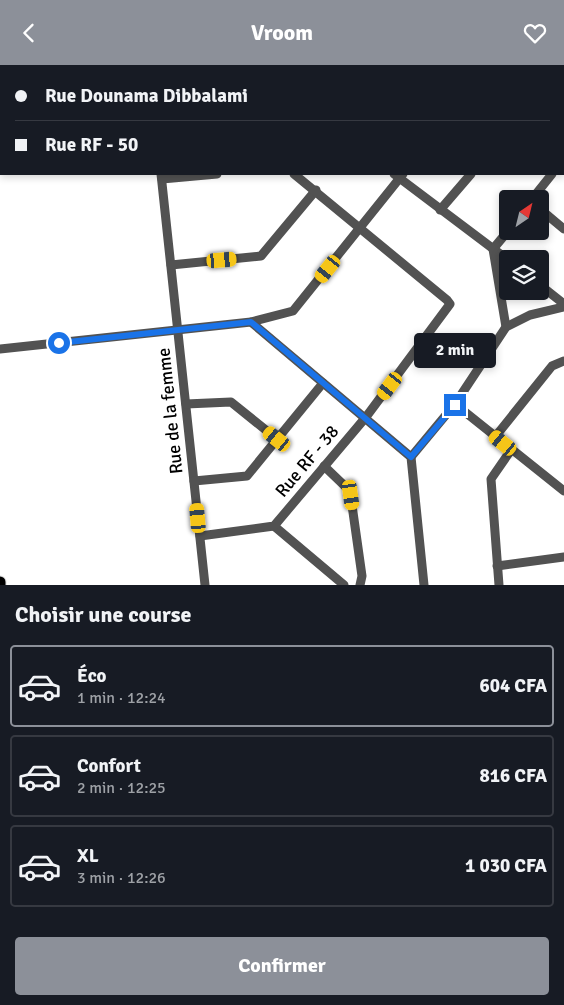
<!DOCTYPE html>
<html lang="fr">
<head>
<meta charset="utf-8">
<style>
  :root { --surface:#171b24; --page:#242831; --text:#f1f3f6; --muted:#9ea1a6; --line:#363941; --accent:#8c9099 }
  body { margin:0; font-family:Signika,sans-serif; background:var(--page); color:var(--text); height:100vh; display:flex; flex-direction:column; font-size:19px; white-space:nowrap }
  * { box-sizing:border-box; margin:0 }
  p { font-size:16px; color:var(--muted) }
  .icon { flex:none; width:28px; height:28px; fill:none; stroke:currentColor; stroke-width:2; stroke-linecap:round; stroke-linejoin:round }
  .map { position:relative; height:520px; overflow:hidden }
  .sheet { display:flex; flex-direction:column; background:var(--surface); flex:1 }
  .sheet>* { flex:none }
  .banner { position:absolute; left:0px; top:0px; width:565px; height:110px; box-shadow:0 2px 8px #0003; display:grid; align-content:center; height:110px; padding:0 15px; background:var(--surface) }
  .needle { width:32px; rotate:35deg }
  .fabs { position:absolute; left:499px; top:125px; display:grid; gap:10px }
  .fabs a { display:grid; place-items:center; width:50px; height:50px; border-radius:5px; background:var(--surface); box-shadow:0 2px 8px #0003; font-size:25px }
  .end { position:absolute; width:22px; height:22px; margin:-11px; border:6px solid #1a73e8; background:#fff; box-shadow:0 0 0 2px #fff }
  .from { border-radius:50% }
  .bubble { position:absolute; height:35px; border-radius:5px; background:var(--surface); box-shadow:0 2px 8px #0003; font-size:16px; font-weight:700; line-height:35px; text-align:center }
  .car { position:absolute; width:15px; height:30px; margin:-15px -8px; border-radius:6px; box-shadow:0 0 4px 1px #0007; background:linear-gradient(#f5c518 24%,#345 0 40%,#f5c518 0 76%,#345 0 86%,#f5c518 0) }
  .banner b { display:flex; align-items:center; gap:18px; height:48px; font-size:19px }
  .banner b+b { border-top:1px solid var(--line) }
  .banner i { width:12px; height:12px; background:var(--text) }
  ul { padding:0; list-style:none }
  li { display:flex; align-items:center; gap:15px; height:82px; margin:0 10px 8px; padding:0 5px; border:2px solid var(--line); border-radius:5px }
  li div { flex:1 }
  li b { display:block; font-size:19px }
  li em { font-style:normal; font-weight:700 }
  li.active { border-color:var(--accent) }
  li>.icon { width:45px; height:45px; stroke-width:1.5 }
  h2 { padding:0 15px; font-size:22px; line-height:60px }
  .action { display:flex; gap:10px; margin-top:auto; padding:10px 15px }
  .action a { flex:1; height:58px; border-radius:5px; background:var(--accent); color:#fff; font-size:20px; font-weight:700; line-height:58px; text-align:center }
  header { display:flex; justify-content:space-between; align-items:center; height:65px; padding:0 15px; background:var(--accent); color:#fff; font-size:22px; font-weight:700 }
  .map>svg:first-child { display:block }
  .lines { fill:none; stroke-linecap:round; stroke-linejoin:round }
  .major-casing { stroke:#dbdbdb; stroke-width:13 }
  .minor { stroke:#525252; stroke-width:9 }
  .major { stroke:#000; stroke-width:11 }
  .route { stroke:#1a73e8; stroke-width:6 }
  .labels { text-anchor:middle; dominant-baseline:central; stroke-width:5; stroke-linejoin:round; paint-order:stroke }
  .street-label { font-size:18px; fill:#000; stroke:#fff }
</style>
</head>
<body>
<header><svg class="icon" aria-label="back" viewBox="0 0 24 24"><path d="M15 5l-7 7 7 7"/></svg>Vroom<svg class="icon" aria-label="heart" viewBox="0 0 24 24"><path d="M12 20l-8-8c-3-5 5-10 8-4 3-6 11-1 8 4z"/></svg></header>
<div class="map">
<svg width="564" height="520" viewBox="0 0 564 520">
  <rect width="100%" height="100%" fill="#fff"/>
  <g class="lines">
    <defs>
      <path id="major" d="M0 517V520"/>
    </defs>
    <use href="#major" class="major-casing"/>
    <g class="minor">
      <path d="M152 0V1"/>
      <path d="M324 0V1"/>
      <path d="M390 0 391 1"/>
      <path d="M438 0V1"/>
      <path d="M494 0V1"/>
      <path d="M556 0V1"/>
      <path d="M161 109 205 520"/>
      <path d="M394 109 508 195"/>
      <path d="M162 114 217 109"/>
      <path d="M532 134 552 109"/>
      <path d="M540 144 564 164"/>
      <path d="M440 145 471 109"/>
      <path d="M171 200 261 191 316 125"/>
      <path d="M540 220 564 239"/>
      <path d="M251 257 293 246 403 109"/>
      <path d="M506 262 493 184 508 166"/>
      <path d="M0 284 251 257 411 392 424 520"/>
      <path d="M186 339 231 337 277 374"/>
      <path d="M455 339 564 426"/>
      <path d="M495 372 552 301 564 296"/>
      <path d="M411 392 455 339 506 262 530 250 564 242"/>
      <path d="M324 401 350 426 362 511 360 520"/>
      <path d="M194 416 247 411 323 318"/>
      <path d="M274 461 344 520"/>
      <path d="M200 471 274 461 366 352 450 239 447 235 294 109"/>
      <path d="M497 501 564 492"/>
      <path d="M499 520 491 414 511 385"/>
    </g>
    <use href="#major" class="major"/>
  </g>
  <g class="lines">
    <path class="route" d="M59 278 251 257 411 392 455 340"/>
  </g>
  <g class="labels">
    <g class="street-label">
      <text transform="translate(170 346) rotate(-96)">Rue de la femme</text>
      <text transform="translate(307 396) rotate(-50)">Rue RF - 38</text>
    </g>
  </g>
</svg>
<div class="fabs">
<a><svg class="needle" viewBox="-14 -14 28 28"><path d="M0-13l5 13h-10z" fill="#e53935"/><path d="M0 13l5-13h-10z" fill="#9ea1a6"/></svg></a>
<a><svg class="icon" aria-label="layers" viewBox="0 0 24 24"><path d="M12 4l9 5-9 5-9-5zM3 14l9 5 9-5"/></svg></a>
</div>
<i class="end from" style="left:59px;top:278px"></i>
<i class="end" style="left:455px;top:340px"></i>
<div class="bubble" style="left:414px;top:268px;width:82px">2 min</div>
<i class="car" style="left:222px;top:195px;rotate:85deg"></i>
<i class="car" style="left:328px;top:204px;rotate:219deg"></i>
<i class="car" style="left:390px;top:321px;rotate:217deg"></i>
<i class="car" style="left:277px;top:374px;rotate:309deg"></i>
<i class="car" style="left:503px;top:378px;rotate:309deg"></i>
<i class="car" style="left:351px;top:430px;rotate:172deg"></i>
<i class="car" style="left:198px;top:453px;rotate:355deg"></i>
<div class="banner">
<b><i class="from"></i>Rue Dounama Dibbalami</b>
<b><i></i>Rue RF - 50</b>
</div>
</div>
<section class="sheet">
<h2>Choisir une course</h2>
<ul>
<li class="active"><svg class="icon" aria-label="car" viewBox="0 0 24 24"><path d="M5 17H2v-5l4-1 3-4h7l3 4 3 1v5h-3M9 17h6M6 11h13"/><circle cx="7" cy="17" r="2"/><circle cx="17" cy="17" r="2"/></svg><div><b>Éco</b><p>1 min · 12:24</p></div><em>604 CFA</em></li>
<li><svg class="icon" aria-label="car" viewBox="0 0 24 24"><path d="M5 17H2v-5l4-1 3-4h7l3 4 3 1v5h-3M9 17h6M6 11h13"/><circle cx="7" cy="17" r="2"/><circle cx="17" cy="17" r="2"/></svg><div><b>Confort</b><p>2 min · 12:25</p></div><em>816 CFA</em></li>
<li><svg class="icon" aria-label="car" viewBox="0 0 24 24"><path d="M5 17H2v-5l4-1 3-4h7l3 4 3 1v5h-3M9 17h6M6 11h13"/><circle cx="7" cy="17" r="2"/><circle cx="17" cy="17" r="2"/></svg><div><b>XL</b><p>3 min · 12:26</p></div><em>1 030 CFA</em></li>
</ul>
<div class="action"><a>Confirmer</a></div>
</section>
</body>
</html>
